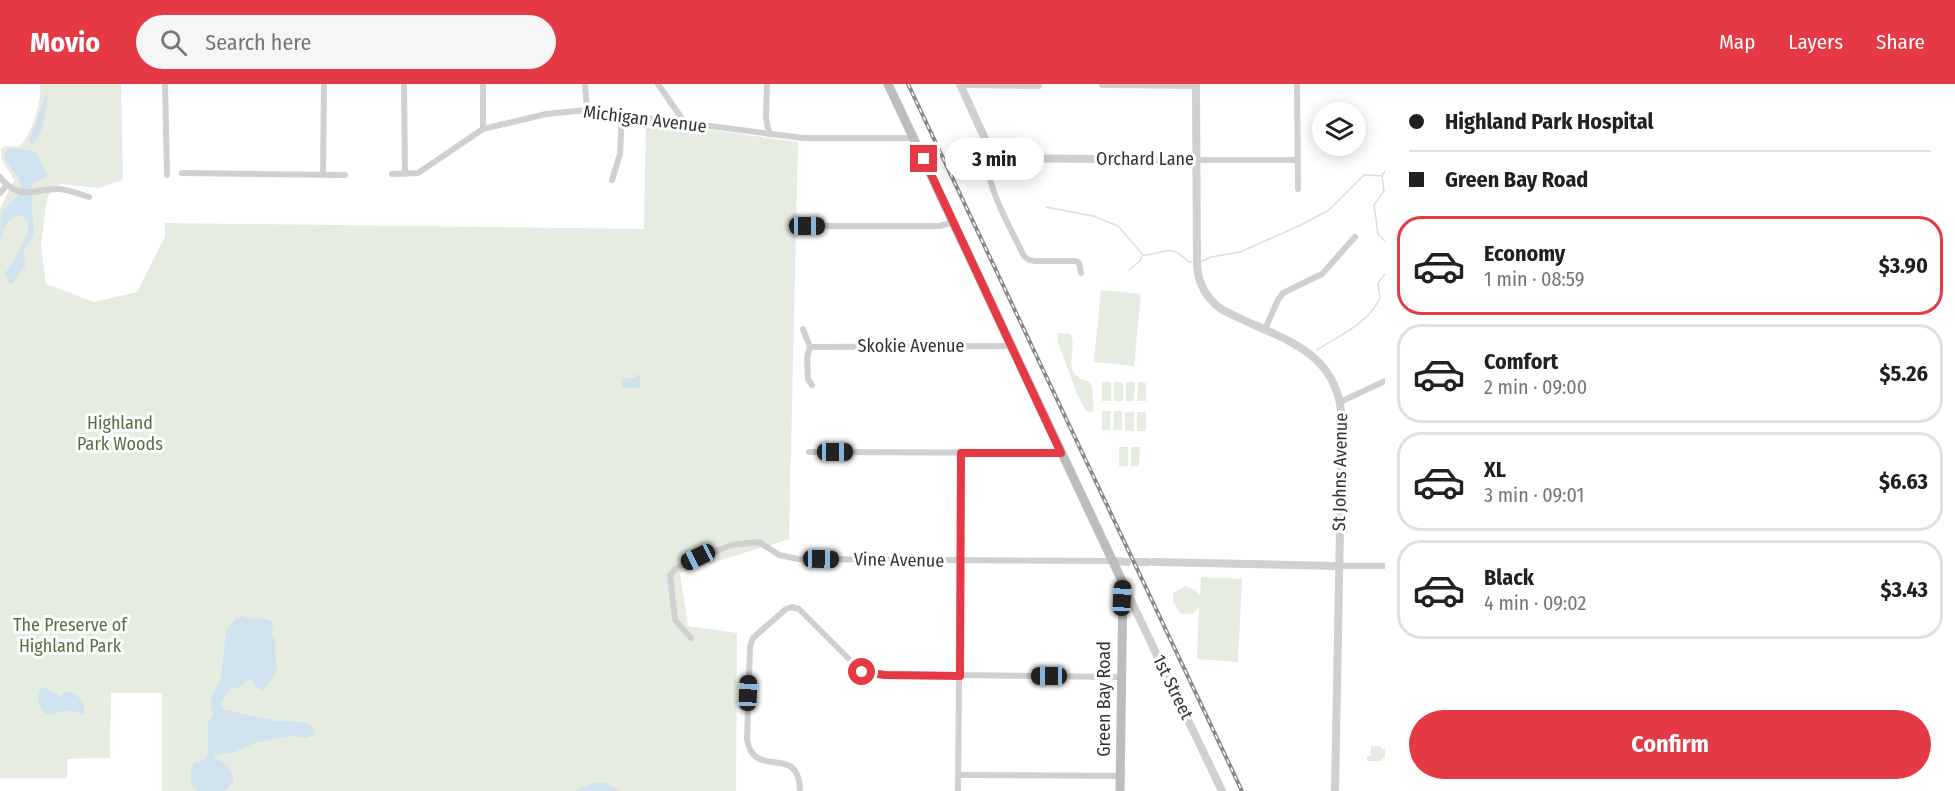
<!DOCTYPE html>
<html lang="en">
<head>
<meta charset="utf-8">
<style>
  :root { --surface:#fff; --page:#f6f6f6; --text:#202124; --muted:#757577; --line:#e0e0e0; --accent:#e63946 }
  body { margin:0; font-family:"Fira Sans Condensed",sans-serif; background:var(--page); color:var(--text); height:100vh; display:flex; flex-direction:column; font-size:22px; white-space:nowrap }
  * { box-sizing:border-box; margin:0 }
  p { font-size:20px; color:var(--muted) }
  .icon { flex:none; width:33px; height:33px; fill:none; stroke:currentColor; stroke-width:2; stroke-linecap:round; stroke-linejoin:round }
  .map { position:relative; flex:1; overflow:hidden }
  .side { display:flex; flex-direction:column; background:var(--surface); width:570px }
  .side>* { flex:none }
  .guide { display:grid; align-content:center; height:132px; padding:0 24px; background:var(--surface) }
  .tools { position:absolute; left:1312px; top:18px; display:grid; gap:12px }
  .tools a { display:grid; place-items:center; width:54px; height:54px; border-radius:50%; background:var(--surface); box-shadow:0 3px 15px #0003; font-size:30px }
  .end { position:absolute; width:27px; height:27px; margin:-14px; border:8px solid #e63946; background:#fff; box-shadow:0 0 0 3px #fff }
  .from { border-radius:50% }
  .bubble { position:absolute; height:42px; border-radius:21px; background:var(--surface); box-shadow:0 3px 15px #0003; font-size:20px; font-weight:700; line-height:42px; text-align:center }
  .car { position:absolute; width:18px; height:36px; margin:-18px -9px; border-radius:8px; box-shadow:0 0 4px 2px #0007; background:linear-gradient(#222 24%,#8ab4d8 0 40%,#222 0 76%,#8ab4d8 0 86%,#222 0) }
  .guide b { display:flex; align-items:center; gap:21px; height:57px; font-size:22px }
  .guide b+b { border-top:2px solid var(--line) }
  .guide i { width:15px; height:15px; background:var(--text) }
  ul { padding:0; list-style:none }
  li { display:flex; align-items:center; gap:18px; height:99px; margin:0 12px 9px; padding:0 12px; border:3px solid var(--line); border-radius:24px }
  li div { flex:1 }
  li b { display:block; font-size:22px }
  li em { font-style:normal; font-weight:700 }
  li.active { border-color:var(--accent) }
  li>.icon { width:54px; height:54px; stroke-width:1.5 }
  .primary-button { display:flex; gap:12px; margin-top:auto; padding:12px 24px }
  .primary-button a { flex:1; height:69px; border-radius:36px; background:var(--accent); color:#fff; font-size:24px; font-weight:700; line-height:69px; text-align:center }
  header { display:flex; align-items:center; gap:36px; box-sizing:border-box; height:84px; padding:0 30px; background:var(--accent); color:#fff }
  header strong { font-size:28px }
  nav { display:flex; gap:33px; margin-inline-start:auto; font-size:21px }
  .search { width:420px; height:54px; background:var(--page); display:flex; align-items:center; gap:15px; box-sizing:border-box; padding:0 21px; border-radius:33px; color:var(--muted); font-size:22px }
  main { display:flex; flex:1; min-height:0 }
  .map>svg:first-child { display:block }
  .green { fill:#e6ecdf }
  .water { fill:#cfe2ee }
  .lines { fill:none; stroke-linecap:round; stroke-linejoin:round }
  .stream { stroke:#cfe2ee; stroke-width:1.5 }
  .minor { stroke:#d0d0d0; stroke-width:6 }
  .tertiary { stroke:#d0d0d0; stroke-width:8 }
  .secondary { stroke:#bdbdbd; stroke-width:9 }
  .rail-casing { stroke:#888; stroke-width:4 }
  .rail { stroke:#fff; stroke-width:1.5; stroke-dasharray:4.5; stroke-linecap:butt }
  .route { stroke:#e63946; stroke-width:8 }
  .labels { text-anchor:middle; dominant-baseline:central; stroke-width:6; stroke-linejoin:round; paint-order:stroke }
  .street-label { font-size:18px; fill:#333; stroke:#fff }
  .park-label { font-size:18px; fill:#56703f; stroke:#fff }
</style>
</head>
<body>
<header>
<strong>Movio</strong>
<div class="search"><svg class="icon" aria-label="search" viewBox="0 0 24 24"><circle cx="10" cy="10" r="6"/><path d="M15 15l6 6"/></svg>Search here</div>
<nav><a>Map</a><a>Layers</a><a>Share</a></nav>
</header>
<main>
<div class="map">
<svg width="1385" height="707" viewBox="0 0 1385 707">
  <rect width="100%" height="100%" fill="#fff"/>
  <g class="green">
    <path d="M40 0H121L123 96 99 104 60 100 48 112 46 120 41 162 46 200 94 218 137 208 165 153V139L644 145 646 37 798 58 789 455 680 489 688 542 737 549 736 707H162V609H111L110 674 67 675V694H0V125L14 96 1 74V65L5 62 19 63C32 50 42 18 40 0Z"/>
    <path d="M1101 206 1141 210 1134 282 1094 278Z"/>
    <path d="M1058 249 1070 250C1077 261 1068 275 1073 287 1081 303 1093 287 1093 314 1094 319 1094 323 1092 328L1086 327 1078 312 1057 256Z"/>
    <rect x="1102" y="298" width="9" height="19"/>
    <rect x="1114" y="298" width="9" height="19"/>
    <path d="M1126 298H1135L1134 317H1126Z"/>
    <path d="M1138 298 1146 299V317H1137Z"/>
    <path d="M1102 327H1111L1110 346H1102Z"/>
    <path d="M1114 327H1122V346H1113Z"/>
    <rect x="1125" y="328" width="9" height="19"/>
    <rect x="1137" y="328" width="9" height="19"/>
    <rect x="1119" y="363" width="9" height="19"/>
    <path d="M1131 363H1140L1139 382H1131Z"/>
    <path d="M1201 493 1242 495 1238 578 1197 575 1199 523 1192 530H1181L1173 518V509L1185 502 1195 506 1200 512Z"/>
    <path d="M1371 662H1381V665H1385V674H1382V677H1367V672H1371Z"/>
  </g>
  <g class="water">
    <path d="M46 10 48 12C47 23 42 53 33 60L30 59V55Z"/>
    <path d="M10 64C17 65 34 65 38 71 42 78 42 84 47 89L46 93 34 98 32 101C32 109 32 117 32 125 32 141 39 153 24 165L25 183 13 199H9L5 190C10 180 35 146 27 136 26 134 21 132 19 131 3 138 5 144 0 158 0 149 0 138 2 129 6 118 24 114 20 98 18 91 8 82 4 74L6 66Z"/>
    <path d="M636 291H640V304H622V294H636Z"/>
    <path d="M241 532C252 536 263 533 273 538L272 549 276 561 275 573 277 583 275 592 262 607 256 603 252 596 249 595 239 603 229 605 222 619V625L277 637 303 638 313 643 316 650 307 654 292 652 255 659 235 668 215 671 214 674C225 678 234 685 233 698L224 707H197L191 700V687L194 679 206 674 208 669V639L213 631 210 616 221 595 226 548 236 534Z"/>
    <path d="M41 604H46L60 612 67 607C79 610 85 618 84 630L66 626 51 631 46 630 39 622 38 608Z"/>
    <path d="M595 699H606L620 707H574Z"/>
  </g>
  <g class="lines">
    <g class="stream">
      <path d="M1385 87 1382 92 1384 107 1374 121 1378 150 1385 157"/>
      <path d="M1046 123 1093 132 1118 142 1143 171C1165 171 1167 157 1189 178H1192"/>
      <path d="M1200 178 1211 173 1240 168 1301 141 1329 126 1364 91 1382 92"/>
      <path d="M1129 186 1140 177 1142 172"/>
      <path d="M1317 266C1340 251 1368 240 1380 214L1378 199 1385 190"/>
    </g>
    <g class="minor">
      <path d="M165 0 167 91"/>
      <path d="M404 0 405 90"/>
      <path d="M483 0V45"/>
      <path d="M585 0 587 26"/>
      <path d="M658 0 685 39"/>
      <path d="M767 0 766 33 769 50"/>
      <path d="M1297 0 1298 105"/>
      <path d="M960 1 1039 2"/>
      <path d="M1102 1 1196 2"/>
      <path d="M994 72 988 79C986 102 1014 151 1024 172L1029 176 1035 177H1075L1079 179 1081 189"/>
      <path d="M1196 76H1297"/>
      <path d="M182 89 345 91"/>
      <path d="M323 90 324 0"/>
      <path d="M392 90 418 89 483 45 546 30 587 26 803 54H914"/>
      <path d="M0 93C20 118 32 105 57 105 68 105 79 110 89 113"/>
      <path d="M612 96 620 70 622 30"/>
      <path d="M0 109 7 101"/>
      <path d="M807 142H940L954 138"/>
      <path d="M803 245 810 263 807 273 808 295 812 301"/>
      <path d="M1265 245 1278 216 1283 209 1322 190 1355 153"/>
      <path d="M810 263 1012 262"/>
      <path d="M1340 318 1385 297"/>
      <path d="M809 368 1061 369"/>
      <path d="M1339 482H1385"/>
      <path d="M691 554 675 536 670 491 676 484 731 461 759 458 779 471 798 475 1113 477"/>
      <path d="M959 691 1120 692"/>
      <path d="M800 707C799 657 754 698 747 655L750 563 753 554 786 525 792 523 799 525 862 588 867 590 1121 593"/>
      <path d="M958 707 961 369"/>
    </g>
    <g class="tertiary">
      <path d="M960 0 990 66 998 74 1196 76"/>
      <path d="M1196 0 1197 183C1199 201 1206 214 1221 225 1276 255 1341 262 1342 340L1335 707"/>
      <path d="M1113 477 1127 478"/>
      <path d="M1136 478H1148"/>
      <path d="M1154 478 1339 482"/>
      <path d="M1123 500 1222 707"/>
    </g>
    <path class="secondary" d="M888 0 1123 499 1120 707"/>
    <defs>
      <path id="rail" d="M908 0 1242 707"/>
    </defs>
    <use href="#rail" class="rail-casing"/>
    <use href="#rail" class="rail"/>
  </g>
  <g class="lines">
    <path class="route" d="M862 588 885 591 960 592 961 369H1061L924 75"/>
  </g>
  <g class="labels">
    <g class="street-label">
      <text transform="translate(645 35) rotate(7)">Michigan Avenue</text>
      <text x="1145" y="75">Orchard Lane</text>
      <text x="911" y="262">Skokie Avenue</text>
      <text transform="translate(1340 388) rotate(-89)">St Johns Avenue</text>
      <text transform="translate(899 476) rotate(1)">Vine Avenue</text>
      <text transform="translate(1173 603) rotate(64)">1st Street</text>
      <text transform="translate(1104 615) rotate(-90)">Green Bay Road</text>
    </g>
    <g class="park-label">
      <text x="120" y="339">Highland<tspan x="120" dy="21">Park Woods</tspan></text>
      <text x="70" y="541">The Preserve of<tspan x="70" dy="21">Highland Park</tspan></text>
    </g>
  </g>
</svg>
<div class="tools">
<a><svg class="icon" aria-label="layers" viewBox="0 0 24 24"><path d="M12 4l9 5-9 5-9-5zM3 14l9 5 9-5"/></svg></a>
</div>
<i class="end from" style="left:862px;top:588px"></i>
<i class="end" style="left:924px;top:75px"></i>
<div class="bubble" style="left:945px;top:54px;width:99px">3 min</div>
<i class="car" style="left:807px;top:142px;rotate:90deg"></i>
<i class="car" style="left:835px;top:368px;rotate:90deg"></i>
<i class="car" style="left:698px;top:473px;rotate:244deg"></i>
<i class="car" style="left:821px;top:475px;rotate:91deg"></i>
<i class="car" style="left:1122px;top:514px;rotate:3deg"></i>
<i class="car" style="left:1049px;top:592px;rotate:270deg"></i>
<i class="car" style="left:748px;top:609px;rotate:2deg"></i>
</div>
<section class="side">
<div class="guide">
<b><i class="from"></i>Highland Park Hospital</b>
<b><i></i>Green Bay Road</b>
</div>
<ul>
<li class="active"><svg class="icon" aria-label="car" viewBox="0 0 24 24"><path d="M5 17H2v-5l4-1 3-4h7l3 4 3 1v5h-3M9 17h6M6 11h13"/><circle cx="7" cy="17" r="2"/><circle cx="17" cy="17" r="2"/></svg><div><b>Economy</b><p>1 min · 08:59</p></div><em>$3.90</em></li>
<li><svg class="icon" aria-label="car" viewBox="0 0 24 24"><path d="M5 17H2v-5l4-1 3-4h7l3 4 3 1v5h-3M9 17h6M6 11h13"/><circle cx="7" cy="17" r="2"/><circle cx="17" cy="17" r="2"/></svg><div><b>Comfort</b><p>2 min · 09:00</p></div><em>$5.26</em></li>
<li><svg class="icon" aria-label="car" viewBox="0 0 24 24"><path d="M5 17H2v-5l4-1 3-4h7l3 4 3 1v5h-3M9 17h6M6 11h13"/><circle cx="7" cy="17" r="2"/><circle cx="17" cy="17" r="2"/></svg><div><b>XL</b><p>3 min · 09:01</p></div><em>$6.63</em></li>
<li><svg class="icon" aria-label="car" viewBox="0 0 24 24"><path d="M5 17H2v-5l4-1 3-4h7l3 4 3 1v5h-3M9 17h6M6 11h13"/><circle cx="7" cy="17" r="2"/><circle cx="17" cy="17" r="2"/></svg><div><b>Black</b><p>4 min · 09:02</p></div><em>$3.43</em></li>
</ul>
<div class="primary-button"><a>Confirm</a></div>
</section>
</main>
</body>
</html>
